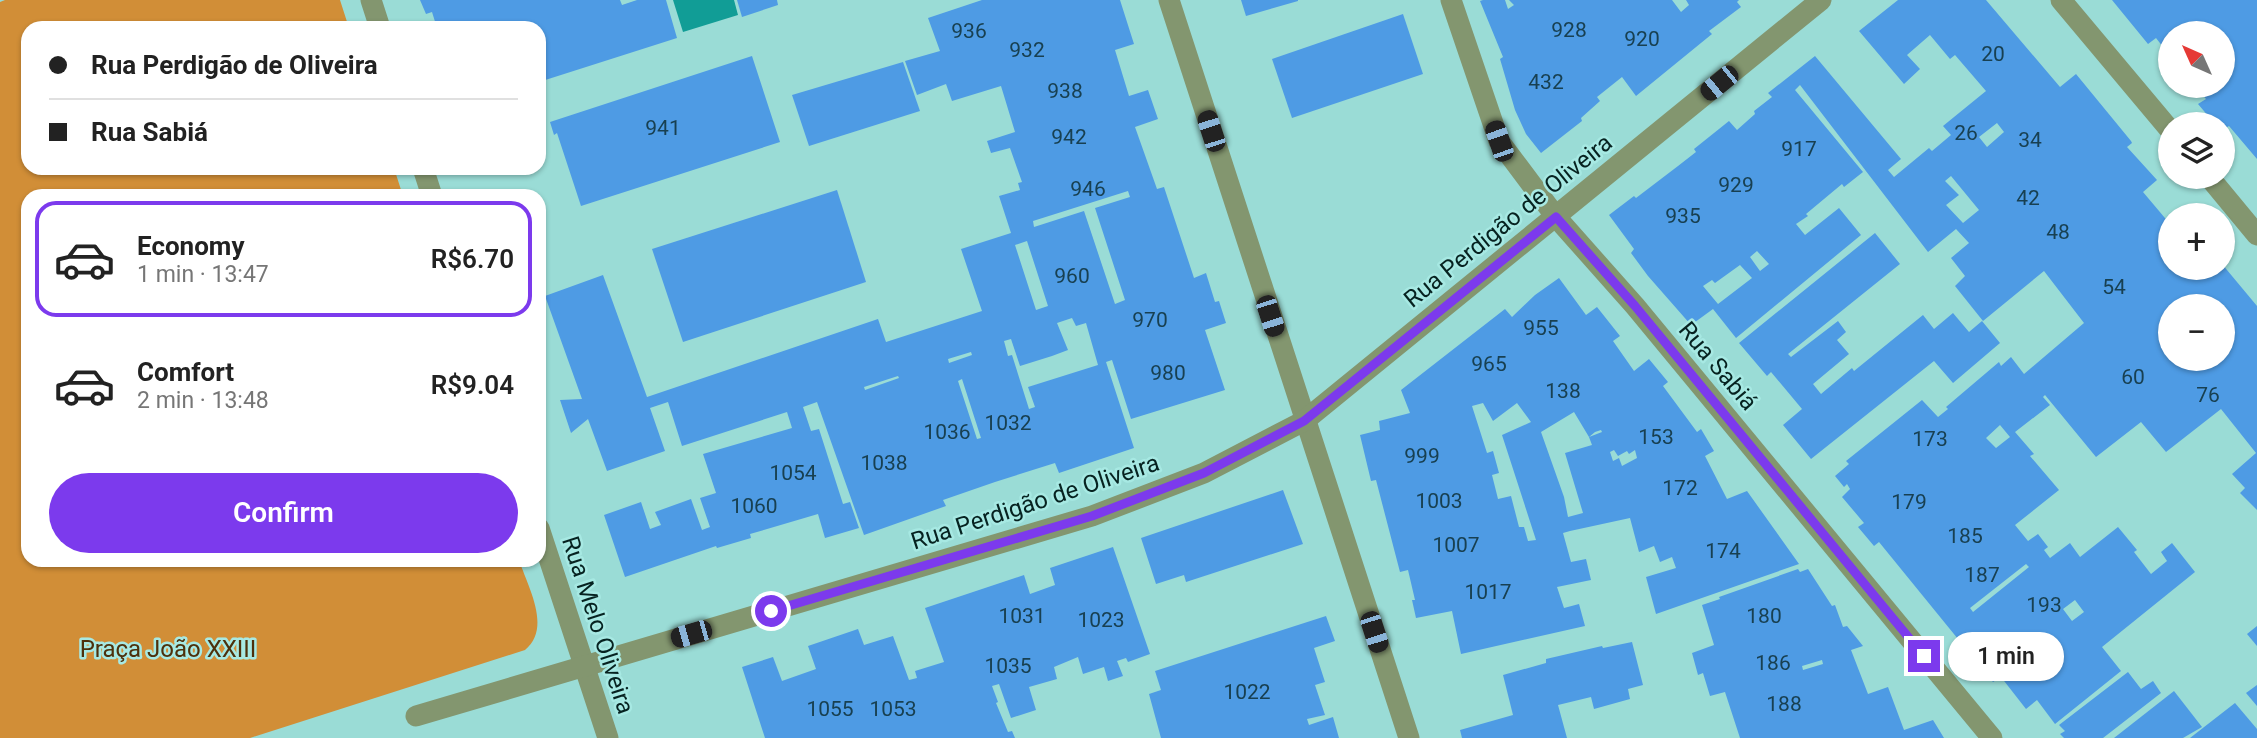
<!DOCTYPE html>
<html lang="en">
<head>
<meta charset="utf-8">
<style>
  :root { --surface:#fff; --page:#f6f6f6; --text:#222; --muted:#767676; --line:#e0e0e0; --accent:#7c3aed }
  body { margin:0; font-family:Roboto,sans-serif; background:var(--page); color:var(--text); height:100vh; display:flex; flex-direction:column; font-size:26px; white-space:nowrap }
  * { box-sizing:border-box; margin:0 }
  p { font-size:23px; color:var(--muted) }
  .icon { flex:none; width:38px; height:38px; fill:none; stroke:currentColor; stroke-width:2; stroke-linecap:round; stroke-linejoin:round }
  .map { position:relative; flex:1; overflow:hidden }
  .panel { position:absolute; left:21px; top:189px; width:525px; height:378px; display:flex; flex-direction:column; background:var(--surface); border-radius:21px; box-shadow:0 2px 5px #0004 }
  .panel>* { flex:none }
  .banner { position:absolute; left:21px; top:21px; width:525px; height:154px; border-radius:21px; box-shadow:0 2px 5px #0004; display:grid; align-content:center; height:154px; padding:0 28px; background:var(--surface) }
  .needle { width:46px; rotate:315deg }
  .tools { position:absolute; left:2158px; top:21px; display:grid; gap:14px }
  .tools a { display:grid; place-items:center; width:77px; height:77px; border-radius:50%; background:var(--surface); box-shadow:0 2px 5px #0004; font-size:35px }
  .end { position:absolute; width:32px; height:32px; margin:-16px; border:9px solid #7c3aed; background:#fff; box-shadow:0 0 0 4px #fff }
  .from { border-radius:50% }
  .bubble { position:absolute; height:49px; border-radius:24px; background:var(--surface); box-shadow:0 2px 5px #0004; font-size:23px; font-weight:600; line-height:49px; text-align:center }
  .car { position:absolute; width:21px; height:42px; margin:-21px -10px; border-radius:9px; box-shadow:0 0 5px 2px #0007; background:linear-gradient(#222 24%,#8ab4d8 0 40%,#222 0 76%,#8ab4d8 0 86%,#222 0) }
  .banner b { display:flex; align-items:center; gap:24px; height:66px; font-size:26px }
  .banner b+b { border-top:2px solid var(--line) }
  .banner i { width:18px; height:18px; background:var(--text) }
  ul { padding:12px 0 0; list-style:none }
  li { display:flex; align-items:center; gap:21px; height:116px; margin:0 14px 10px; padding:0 14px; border:4px solid transparent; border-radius:21px }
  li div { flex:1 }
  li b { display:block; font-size:26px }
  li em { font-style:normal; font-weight:600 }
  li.selected { border-color:var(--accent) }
  li>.icon { width:63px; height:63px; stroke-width:1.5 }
  .button { display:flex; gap:14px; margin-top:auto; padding:14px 28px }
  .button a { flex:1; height:80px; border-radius:42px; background:var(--accent); color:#fff; font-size:28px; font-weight:600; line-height:80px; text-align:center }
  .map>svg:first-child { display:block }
  .green { fill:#d18e37 }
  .water { fill:#119d96 }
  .building { fill:#4e9be4; fill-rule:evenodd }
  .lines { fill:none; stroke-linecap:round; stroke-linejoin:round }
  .minor { stroke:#83966f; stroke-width:21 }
  .route { stroke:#7c3aed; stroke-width:9 }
  .labels { text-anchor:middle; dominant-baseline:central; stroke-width:5; stroke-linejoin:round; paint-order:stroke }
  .number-label { font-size:21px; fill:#184051 }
  .street-label { font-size:24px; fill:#062220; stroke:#a7e9e3 }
  .park-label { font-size:24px; fill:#4d300b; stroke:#a7e9e3 }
</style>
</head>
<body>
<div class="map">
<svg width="2257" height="738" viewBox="0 0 2257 738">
  <rect width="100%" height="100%" fill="#9adcd6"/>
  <path class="green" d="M5 0H340L349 28H28V168H394L403 196H28V560H519C528 587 552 628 525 650L250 738H0V2Z"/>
  <path class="water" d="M673 0H734L738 15 683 32Z"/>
  <g class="building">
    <path d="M420 0H620L622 5 637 0H666L677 38 539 82V28H437L432 12 426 14Z"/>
    <path d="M737 0H777L778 5 742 17Z"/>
    <path d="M982 0H1120L1134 44 1115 50 1129 96 1148 90 1158 119 1135 127 1157 189 1164 187 1194 278 1206 273 1215 302 1219 301 1226 323 1205 330 1225 390 1131 419 1112 360 1106 362 1134 448 1059 473 1055 463 995 482 943 500 946 506 864 535 817 402 803 407 811 431 819 429 843 504 850 502 859 528 825 538 818 514 750 534 751 538 717 548 716 546 625 577 604 515 641 502 650 529 661 525 655 512 691 499 702 530 710 527 700 498 716 493 703 454 792 428 787 412 682 446 668 402 650 408 665 451 607 471 588 419 571 433 560 400 582 399 545 296 603 275 647 397 878 319 886 342 982 311 961 249 1011 233 999 196 1020 190 1018 183 1022 182 1010 148 991 153 987 141 1015 132 1001 86 952 101 946 84 917 95 905 61 940 51 928 18ZM1128 191 1130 197 1095 208 1125 300 1115 304 1084 211 1034 227 1033 221ZM1027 241 1048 306 1036 310 1015 245ZM1072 318 1076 326 1086 323 1098 365 1028 387 1035 407 1029 409 1012 355 1008 356 1004 341 1011 339 1020 366 1052 356 1068 350 1057 323ZM971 352 972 355 949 363 948 359ZM898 376 899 378 865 390 864 387ZM962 379 981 438 977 439 958 381Z"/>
    <path d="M1241 0H1298V1L1246 16Z"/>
    <path d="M1483 0H1505L1508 9 1514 5 1509 0H1672L1681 12 1689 5 1686 0H1739L1737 2 1741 7 1709 31 1712 34 1636 96 1622 77 1597 97 1600 101 1581 118 1582 121 1541 153 1526 134 1515 110 1500 59 1503 57 1480 1Z"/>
    <path d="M1898 0H1986L2060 87 2076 74 2131 141 2132 143 2127 147 2157 180 2143 192 2170 224V268H2222V264L2257 306V510L2240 493 2245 488 2232 474 2256 453 2221 409 2166 452 2141 422 2096 457 2045 395 2043 397 2050 405 2015 432 2034 454 2030 456 2059 490 2015 525 2028 541 2038 534 2048 547 2044 550 2050 558 2070 543 2080 557 2118 527 2137 550 2134 552 2151 574 2167 561 2161 552 2172 543 2195 572 2102 647 2121 671 2055 724 2037 700 2026 709 2001 677 1993 682 1879 542 1874 546 1858 527 1864 523 1842 497 1850 489 1847 484 1844 487 1835 476 1849 464 1846 461 1922 400 1938 417 1948 409 1946 407 1999 362 2001 366 2011 357 2024 374 2084 323 2044 271 1983 321 1955 286 1965 276 1951 258 1969 243 1956 229 1928 252 1800 85 1795 90 1863 172 1844 187 1842 184 1806 214 1808 216 1796 224 1805 235 1839 208 1861 235 1736 338 1713 309 1691 325 1648 276 1631 253 1634 249 1609 215 1634 196 1636 198 1678 166 1696 152 1694 149 1729 121 1737 130 1755 114 1754 111 1772 97 1768 93 1815 56 1901 159 1888 170 1894 177 1929 148 1932 151 1951 135 1943 126 1986 91 1955 55 1950 59 1930 35 1907 55 1920 69 1904 84 1859 31ZM1997 123 2004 132 1987 147 1979 137ZM1951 176 1979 210 1963 223 1946 205 1959 195 1945 181ZM1757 251 1769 264 1760 271 1750 257ZM1740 265 1752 278 1718 304 1703 286 1712 280 1715 283ZM2170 306H2222V359H2170ZM2000 425 2010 437 1996 448 1986 438ZM2026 564 2029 567 1973 612 1970 608ZM2075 600 2084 612 2072 621 2063 609Z"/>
    <path d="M2112 0H2257V159L2229 126 2222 130V124H2215L2198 104 2206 99 2195 86H2222V33H2170V56L2156 38 2148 44Z"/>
    <path d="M1403 14 1423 74 1292 118 1272 59Z"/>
    <path d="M752 56 780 142 581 206 557 133 554 135 550 122Z"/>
    <path d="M903 62 920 111 809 146 792 95Z"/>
    <path d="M837 190 866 282 683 342 652 249Z"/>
    <path d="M1875 233 1900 264 1788 354 1791 357 1838 321 1846 332 1837 340 1849 354 1813 384 1821 394 1852 368 1854 371 1923 315 1934 329 1953 313 1969 332 1982 321 2000 343 1953 383 1934 361 1811 459 1783 425 1802 409 1771 372 1767 376 1739 343Z"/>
    <path d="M1559 278 1586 315 1597 307 1620 336 1613 341 1634 371 1649 359 1668 382 1663 386 1697 432 1701 429 1714 451 1705 456 1727 499 1747 491 1799 564 1656 614 1646 577 1676 568 1672 557 1660 562 1654 546 1639 552 1630 518 1570 531 1563 533 1571 562 1586 559 1591 580 1557 587 1564 608 1579 604 1585 626 1461 654 1452 611 1416 618 1412 600H1415L1408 570 1400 572 1376 480 1371 481 1360 435 1380 430 1379 421 1410 413 1401 390 1505 309 1512 317 1535 295ZM1483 403 1493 421 1517 403 1531 422 1502 435 1536 540 1528 541 1524 527H1519L1511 496 1498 499 1492 475 1499 473 1493 451 1487 453 1472 406ZM1574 412 1589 437 1595 432 1601 430 1602 432 1589 437 1592 445 1565 453 1583 513 1568 517 1564 497 1541 432ZM1614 450 1618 456 1627 451 1629 454 1635 450 1637 458 1622 466 1619 458 1613 461 1610 452Z"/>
    <path d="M1283 490 1303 544 1186 582 1184 575 1156 584 1141 538Z"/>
    <path d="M1113 547 1150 654 1128 662 1126 658 1117 661 1123 676 1108 681 1104 667 1083 674 1078 657 1054 667 1057 679 1029 687 1036 710 1011 718 999 684 992 686 998 702 996 703 1008 732 1012 731 1015 738H765L742 667 773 657 782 681 816 669 808 646 858 629 864 645 893 636 909 680 917 678 915 671 944 662 925 608 1024 575 1030 594 1055 585 1050 568Z"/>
    <path d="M1798 569 1800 572 1808 569 1832 606 1835 605 1843 627 1847 626 1863 646 1851 650 1868 694 1888 687 1904 730 1933 720 1944 738H1740L1725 692 1710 696 1703 673 1698 675 1692 653 1714 645 1702 605 1720 599 1719 597ZM1822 660 1823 664 1803 670 1802 666Z"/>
    <path d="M1326 616 1335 641 1314 648 1325 682 1315 685 1325 715 1307 719 1309 725 1333 717 1339 738H1161L1149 694 1161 690 1155 671Z"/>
    <path d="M2257 626V646L2247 634Z"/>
    <path d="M1632 642 1643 685 1628 689 1630 699 1594 709 1591 697 1558 705 1567 738H1462L1460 730 1513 715 1503 675 1546 663V659L1602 646 1603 648Z"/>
    <path d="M2128 672 2141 689 2153 681 2161 693 2103 738H2064L2060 734 2065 731 2059 725Z"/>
    <path d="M2257 685V706L2246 693Z"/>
    <path d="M2174 691 2202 727 2183 738H2114Z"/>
    <path d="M2235 703 2257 729V738H2190Z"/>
  </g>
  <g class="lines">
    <g class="minor">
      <path d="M371 0 380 28"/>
      <path d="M1169 0 1409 738"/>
      <path d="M1451 0 1499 141 1556 217 1635 306 1992 738"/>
      <path d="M2061 0 2170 130"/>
      <path d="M423 168 432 196"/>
      <path d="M2209 177 2257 235"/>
      <path d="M539 528 608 738"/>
      <path d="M416 716 1092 516 1204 473 1304 421 1821 0"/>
    </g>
  </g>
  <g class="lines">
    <path class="route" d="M771 611 1092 516 1204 473 1304 421 1556 217 1635 306 1924 656"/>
  </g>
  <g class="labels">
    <g class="number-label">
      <text x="1569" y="30">928</text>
      <text x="969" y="31">936</text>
      <text x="1642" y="39">920</text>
      <text x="1027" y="50">932</text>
      <text x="1993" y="54">20</text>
      <text x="1546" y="82">432</text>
      <text x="1065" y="91">938</text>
      <text x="663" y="128">941</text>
      <text x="1966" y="133">26</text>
      <text x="1069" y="137">942</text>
      <text x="2030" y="140">34</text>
      <text x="1799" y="149">917</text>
      <text x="1736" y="185">929</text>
      <text x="1088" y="189">946</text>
      <text x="2028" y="198">42</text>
      <text x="1683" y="216">935</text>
      <text x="2058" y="232">48</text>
      <text x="1072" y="276">960</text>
      <text x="2114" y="287">54</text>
      <text x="1150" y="320">970</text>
      <text x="1541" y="328">955</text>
      <text x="1489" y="364">965</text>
      <text x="1168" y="373">980</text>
      <text x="2133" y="377">60</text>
      <text x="1563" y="391">138</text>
      <text x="2208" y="395">76</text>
      <text x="1008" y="423">1032</text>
      <text x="947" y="432">1036</text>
      <text x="1656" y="437">153</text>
      <text x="1930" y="439">173</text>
      <text x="1422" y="456">999</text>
      <text x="884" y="463">1038</text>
      <text x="793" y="473">1054</text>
      <text x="1680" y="488">172</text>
      <text x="1439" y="501">1003</text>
      <text x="1909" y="502">179</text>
      <text x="754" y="506">1060</text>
      <text x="1965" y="536">185</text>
      <text x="1456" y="545">1007</text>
      <text x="1723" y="551">174</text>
      <text x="1982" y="575">187</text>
      <text x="1488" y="592">1017</text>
      <text x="2044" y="605">193</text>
      <text x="1022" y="616">1031</text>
      <text x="1764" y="616">180</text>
      <text x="1101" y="620">1023</text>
      <text x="1773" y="663">186</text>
      <text x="1008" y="666">1035</text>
      <text x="1247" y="692">1022</text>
      <text x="1784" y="704">188</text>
      <text x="830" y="709">1055</text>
      <text x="893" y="709">1053</text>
    </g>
    <g class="street-label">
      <text transform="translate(1508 221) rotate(-39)">Rua Perdigão de Oliveira</text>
      <text transform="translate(1718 366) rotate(50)">Rua Sabiá</text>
      <text transform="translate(1035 502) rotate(-18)">Rua Perdigão de Oliveira</text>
      <text transform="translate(598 625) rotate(72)">Rua Melo Oliveira</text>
    </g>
    <g class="park-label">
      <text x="168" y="649">Praça João XXIII</text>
    </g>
  </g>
</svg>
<div class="tools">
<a><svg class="needle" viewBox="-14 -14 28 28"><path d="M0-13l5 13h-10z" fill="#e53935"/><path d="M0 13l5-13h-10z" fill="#767676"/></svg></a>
<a><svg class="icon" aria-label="layers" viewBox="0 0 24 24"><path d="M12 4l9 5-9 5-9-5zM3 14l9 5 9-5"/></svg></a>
<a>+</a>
<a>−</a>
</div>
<i class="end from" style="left:771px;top:611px"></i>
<i class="end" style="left:1924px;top:656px"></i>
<div class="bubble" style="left:1948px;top:632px;width:116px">1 min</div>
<i class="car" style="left:1719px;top:83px;rotate:231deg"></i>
<i class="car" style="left:1211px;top:131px;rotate:342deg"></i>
<i class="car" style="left:1499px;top:141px;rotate:341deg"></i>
<i class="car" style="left:1270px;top:316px;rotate:162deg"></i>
<i class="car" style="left:1374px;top:632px;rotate:162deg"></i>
<i class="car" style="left:691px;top:634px;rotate:254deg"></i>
<div class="banner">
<b><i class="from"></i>Rua Perdigão de Oliveira</b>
<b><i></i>Rua Sabiá</b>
</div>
<section class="panel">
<ul>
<li class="selected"><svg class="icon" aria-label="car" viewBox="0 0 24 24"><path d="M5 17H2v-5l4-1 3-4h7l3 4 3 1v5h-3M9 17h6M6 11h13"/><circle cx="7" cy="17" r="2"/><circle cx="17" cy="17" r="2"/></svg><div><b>Economy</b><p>1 min · 13:47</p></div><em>R$6.70</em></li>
<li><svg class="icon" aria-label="car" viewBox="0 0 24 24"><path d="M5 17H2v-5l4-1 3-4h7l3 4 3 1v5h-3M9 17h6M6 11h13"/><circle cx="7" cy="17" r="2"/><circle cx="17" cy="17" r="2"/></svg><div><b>Comfort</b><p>2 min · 13:48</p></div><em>R$9.04</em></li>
</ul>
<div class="button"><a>Confirm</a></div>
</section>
</div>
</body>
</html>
